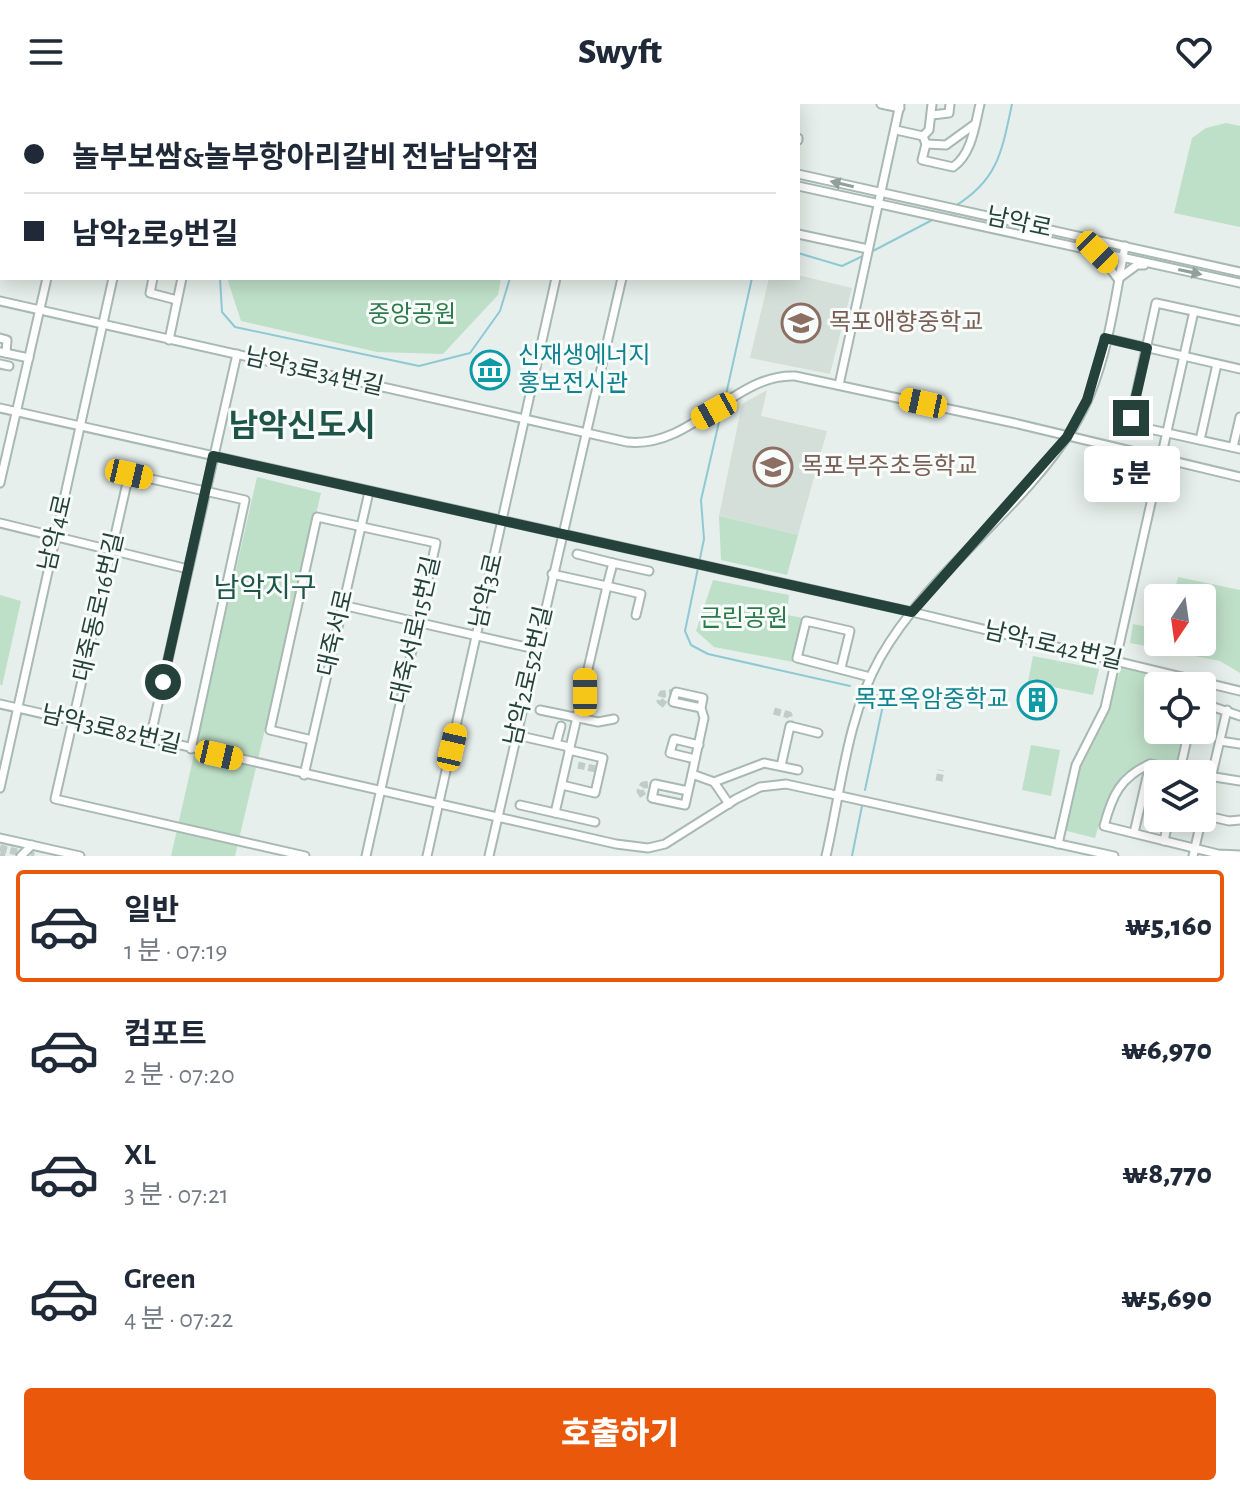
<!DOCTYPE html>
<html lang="ko">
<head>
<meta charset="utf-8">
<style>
  :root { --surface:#fff; --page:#f2f2f3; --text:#1f2937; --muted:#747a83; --line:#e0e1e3; --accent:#ea580c }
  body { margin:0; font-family:"Alegreya Sans","Noto Sans KR",sans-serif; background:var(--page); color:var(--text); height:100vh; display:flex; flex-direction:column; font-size:30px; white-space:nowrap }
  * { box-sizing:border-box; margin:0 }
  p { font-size:26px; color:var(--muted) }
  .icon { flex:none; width:44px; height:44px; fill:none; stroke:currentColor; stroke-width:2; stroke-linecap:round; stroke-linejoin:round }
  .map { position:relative; height:752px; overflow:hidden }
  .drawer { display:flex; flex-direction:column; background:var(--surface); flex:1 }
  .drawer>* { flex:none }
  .banner { position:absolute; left:0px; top:0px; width:800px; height:176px; box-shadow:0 4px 20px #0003; display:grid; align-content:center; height:176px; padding:0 24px; background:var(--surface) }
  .needle { width:52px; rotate:193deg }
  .buttons { position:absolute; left:1144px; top:480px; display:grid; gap:16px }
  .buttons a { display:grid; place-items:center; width:72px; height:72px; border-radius:8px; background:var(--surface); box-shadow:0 4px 20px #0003; font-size:40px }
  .end { position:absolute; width:36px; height:36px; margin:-18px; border:10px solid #24423a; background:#fff; box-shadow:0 0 0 4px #fff }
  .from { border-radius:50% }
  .bubble { position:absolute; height:56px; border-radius:8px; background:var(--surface); box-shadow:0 4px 20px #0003; font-size:26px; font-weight:800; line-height:56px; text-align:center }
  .car { position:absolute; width:24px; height:48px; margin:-24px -12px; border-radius:10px; box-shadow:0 0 6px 2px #0007; background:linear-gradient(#f5c518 24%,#345 0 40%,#f5c518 0 76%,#345 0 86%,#f5c518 0) }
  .banner b { display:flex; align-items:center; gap:28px; height:76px; font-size:30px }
  .banner b+b { border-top:2px solid var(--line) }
  .banner i { width:20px; height:20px; background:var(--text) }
  ul { padding:14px 0 0; list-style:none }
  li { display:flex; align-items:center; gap:24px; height:112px; margin:0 16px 12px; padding:0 8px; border:4px solid transparent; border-radius:8px }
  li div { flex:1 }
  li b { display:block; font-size:30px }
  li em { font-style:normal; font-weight:800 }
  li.current { border-color:var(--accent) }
  li>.icon { width:72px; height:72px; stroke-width:1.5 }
  .button { display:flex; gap:16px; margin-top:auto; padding:16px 24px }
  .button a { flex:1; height:92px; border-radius:8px; background:var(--accent); color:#fff; font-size:32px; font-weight:800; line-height:92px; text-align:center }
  header { display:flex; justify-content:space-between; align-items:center; height:104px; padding:0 24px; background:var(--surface); font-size:36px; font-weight:800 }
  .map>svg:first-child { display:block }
  .built { fill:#d4dfda }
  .green { fill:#bfe0c8 }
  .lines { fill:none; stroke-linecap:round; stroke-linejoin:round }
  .stream { stroke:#8ec9d4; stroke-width:2 }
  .minor-tunnel { stroke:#bfccc8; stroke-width:7; stroke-dasharray:7 3.5; stroke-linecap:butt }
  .minor-casing { stroke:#a8b8b2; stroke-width:11 }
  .minor { stroke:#fff; stroke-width:7 }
  .oneway { fill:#92a09c }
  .route { stroke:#24423a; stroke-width:10 }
  .labels { text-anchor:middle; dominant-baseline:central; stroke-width:6; stroke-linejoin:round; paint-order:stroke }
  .street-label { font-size:24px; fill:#24423a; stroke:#f7fbf9 }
  .park-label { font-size:24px; fill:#2d7a4b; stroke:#f7fbf9 }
  .education-label { font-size:24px; fill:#785e54; stroke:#f7fbf9; text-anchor:start }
  .culture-label { font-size:24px; fill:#0d838f; stroke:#f7fbf9; text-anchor:start }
  .quarter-label { font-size:28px; fill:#1f5548; stroke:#f7fbf9 }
  .district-label { font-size:32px; font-weight:bold; fill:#1f5548; stroke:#f7fbf9 }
</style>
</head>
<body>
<header><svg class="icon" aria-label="menu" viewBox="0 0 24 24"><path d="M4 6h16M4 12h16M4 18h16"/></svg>Swyft<svg class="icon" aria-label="heart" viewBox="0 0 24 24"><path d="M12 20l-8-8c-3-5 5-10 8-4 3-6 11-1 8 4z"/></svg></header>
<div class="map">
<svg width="1240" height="752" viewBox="0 0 1240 752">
  <rect width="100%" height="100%" fill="#e6efeb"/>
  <g class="built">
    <path d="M798 171 852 184 830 270 750 254 769 174H798Z"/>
    <path d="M767 286 761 312 827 327 798 431 719 412 742 300Z"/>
  </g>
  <g class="green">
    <path d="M1226 19 1240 22V123L1174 109 1192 34 1206 24Z"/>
    <path d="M227 174H501L498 191 443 250 377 248 241 217Z"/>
    <path d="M257 373 321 389 235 752H171Z"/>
    <path d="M719 412 798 431 787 471 721 456Z"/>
    <path d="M1178 473 1240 486V569L1220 557 1130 539 1133 520 1158 525V538H1202V494H1173Z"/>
    <path d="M713 476 789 491 787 511 803 514 793 558 714 543 696 527Z"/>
    <path d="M0 491 21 497 2 582 0 580Z"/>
    <path d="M1033 552 1099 565 1093 591 1028 578Z"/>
    <path d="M1122 562 1195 577 1194 582H1158V626H1184L1178 655 1174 659 1149 656C1115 674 1106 698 1095 734L1063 726 1081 655 1099 624Z"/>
    <path d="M1031 641 1060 646 1051 692 1022 686Z"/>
  </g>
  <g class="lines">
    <g class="stream">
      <path d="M413 2 415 0"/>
      <path d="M547 2 548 0"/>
      <path d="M955 102C998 76 1002 47 1012 0"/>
      <path d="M871 148 936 114"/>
      <path d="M798 149 842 162 865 151"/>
      <path d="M220 174 222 208 235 223 419 262 470 249 500 207 510 174"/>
      <path d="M725 295 752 174"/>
      <path d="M722 305 701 396 704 435 685 527 691 541 708 550 850 582"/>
      <path d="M865 686 883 601V596L877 591"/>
      <path d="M852 752 862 702"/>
    </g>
    <g class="minor-tunnel">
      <path d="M665 601 660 597 662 590 676 588"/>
      <path d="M774 607 789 611 790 617"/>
      <path d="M578 661 600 666"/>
      <path d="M939 677 941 666"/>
      <path d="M643 692 640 687 643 681 655 680"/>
      <path d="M0 744 34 752"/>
      <path d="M0 751 5 752"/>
    </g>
    <defs>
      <g id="minor">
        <path d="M81 0 82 2"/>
        <path d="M436 0 445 2"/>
        <path d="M498 0 507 2"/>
        <path d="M881 0 900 4"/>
        <path d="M151 2V0"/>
        <path d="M336 2V0"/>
        <path d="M593 2V0"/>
        <path d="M932 11 949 9 950 0"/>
        <path d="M896 26 923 32 926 40 922 56 953 63C972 50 975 21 980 0"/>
        <path d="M923 32 929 26 932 0"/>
        <path d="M798 34V36"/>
        <path d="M926 40 946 41 975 20"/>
        <path d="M798 70 1240 168"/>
        <path d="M798 82 1240 179"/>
        <path d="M798 130 868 145"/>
        <path d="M1099 150 1118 175 1137 161H1144"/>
        <path d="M153 174 150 189 177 196"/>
        <path d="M0 197 627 338C692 345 735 269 795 272L1014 319 1240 373"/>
        <path d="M1240 217 1156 199 1131 314 1136 322 1240 345"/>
        <path d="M0 234 7 236 6 249"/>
        <path d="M1105 234 1240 265"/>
        <path d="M169 236 182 174"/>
        <path d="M0 248 29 254"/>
        <path d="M0 260 9 262"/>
        <path d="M839 281 900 0"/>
        <path d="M0 304 912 508 1240 587"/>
        <path d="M1200 336 1217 260"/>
        <path d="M1233 343 1240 313"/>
        <path d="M0 379 47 174"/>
        <path d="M0 419 188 465"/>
        <path d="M577 450 613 459"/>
        <path d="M552 470 607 482 555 709"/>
        <path d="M342 501 535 545"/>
        <path d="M636 511 641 490 607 482 613 459 649 467"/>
        <path d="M841 564 850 527 806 517 797 554 870 573"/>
        <path d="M1202 599 1240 612"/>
        <path d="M0 600 616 740 648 744 665 740 736 695 760 683 786 680 1114 752"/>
        <path d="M701 604 673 598 676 588 703 594 701 604 704 614 692 670 714 678 729 700"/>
        <path d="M540 606 598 618 614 615"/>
        <path d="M1189 626 1180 666 1150 660C1120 673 1112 692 1104 722L1218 750 1240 751"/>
        <path d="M516 631 569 643"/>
        <path d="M150 635 237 250"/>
        <path d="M312 636 270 626 317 413 436 439 366 752"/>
        <path d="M1220 637 1240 640"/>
        <path d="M556 640 561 622"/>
        <path d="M191 645 245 396 129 370 55 695 305 752"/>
        <path d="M695 655 670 649 674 635 699 641"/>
        <path d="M781 662 790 622 818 629"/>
        <path d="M1180 668 1196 670"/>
        <path d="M304 671 369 388"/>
        <path d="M1202 671 1240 677"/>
        <path d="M714 678 764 659 798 666"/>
        <path d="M562 681 595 689 603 654 569 646"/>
        <path d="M0 684 113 174"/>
        <path d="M688 687 655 680 652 694 685 701 692 670"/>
        <path d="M520 701 595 718"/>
        <path d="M1203 711 1229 717 1240 716"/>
        <path d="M1134 729 1150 660"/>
        <path d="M0 734 80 752"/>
        <path d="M1164 737 1169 714"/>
        <path d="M1058 740 1076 661 1105 604 1194 207"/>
        <path d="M21 752 32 741"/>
        <path d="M427 752 556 174"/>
        <path d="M489 752 622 174"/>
        <path d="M826 752C841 687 847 613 880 554 930 466 1021 408 1074 322 1106 271 1114 200 1125 142"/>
        <path d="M1193 752 1227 606"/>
      </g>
    </defs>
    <use href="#minor" class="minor-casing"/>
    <use href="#minor" class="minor"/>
  </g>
  <defs><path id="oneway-solid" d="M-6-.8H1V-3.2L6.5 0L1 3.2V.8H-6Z" transform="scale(2)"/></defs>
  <g class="oneway">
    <use href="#oneway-solid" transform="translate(842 80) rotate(-167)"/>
    <use href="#oneway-solid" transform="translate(1190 168) rotate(12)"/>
  </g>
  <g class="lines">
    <path class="route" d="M163 578 213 352 912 508 1067 333 1087 296 1105 234 1147 244 1131 314"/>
  </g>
  <defs>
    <symbol id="school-ring" viewBox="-11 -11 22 22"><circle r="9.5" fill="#f7fbf9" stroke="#8d6e63" stroke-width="1.5"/><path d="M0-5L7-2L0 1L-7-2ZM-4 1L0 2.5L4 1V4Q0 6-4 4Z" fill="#8d6e63"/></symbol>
    <symbol id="museum-ring" viewBox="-11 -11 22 22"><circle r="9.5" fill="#f7fbf9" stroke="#0f9aa8" stroke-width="1.5"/><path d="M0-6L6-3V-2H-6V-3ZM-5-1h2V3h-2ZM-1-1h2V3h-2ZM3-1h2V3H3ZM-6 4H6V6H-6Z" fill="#0f9aa8"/></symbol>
    <symbol id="building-ring" viewBox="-11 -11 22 22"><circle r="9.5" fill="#f7fbf9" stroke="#0f9aa8" stroke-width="1.5"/><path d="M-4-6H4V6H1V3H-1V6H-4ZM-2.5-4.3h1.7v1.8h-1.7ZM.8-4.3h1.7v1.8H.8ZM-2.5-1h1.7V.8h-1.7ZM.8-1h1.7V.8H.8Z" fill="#0f9aa8"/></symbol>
  </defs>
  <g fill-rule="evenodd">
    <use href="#school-ring" x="779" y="197" width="44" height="44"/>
    <use href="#museum-ring" x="468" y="244" width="44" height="44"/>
    <use href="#school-ring" x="751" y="341" width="44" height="44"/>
    <use href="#building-ring" x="1015" y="574" width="44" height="44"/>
  </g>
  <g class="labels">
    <g class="street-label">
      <text transform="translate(1019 119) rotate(12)">남악로</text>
      <text transform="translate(314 268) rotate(13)">남악3로34번길</text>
      <text transform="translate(56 429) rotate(-77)">남악4로</text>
      <text transform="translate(487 487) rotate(-77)">남악3로</text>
      <text transform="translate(99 503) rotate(-77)">대죽동로16번길</text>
      <text transform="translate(416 526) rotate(-77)">대죽서로15번길</text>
      <text transform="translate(336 529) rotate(-77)">대죽서로</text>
      <text transform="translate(1053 542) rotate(13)">남악1로42번길</text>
      <text transform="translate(529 572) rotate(-77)">남악2로52번길</text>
      <text transform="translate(111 626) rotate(13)">남악3로82번길</text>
    </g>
    <g class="park-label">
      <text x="412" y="211">중앙공원</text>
      <text x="744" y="515">근린공원</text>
    </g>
    <g class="education-label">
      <text x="829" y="219">목포애향중학교</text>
      <text x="801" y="363">목포부주초등학교</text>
    </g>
    <g class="culture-label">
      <text x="518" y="252">신재생에너지<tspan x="518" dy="28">홍보전시관</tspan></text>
      <text x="1009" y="596" text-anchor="end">목포옥암중학교</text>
    </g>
    <g class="quarter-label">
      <text x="265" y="485">남악지구</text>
    </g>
    <g class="district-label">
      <text x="302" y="322">남악신도시</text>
    </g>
  </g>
</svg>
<div class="buttons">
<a><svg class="needle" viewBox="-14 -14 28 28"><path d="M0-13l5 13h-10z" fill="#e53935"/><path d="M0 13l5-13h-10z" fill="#747a83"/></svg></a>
<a><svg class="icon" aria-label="locate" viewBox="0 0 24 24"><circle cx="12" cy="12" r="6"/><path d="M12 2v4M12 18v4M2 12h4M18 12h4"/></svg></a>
<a><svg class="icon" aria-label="layers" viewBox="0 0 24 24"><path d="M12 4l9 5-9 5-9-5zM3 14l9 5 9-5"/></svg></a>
</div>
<i class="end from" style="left:163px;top:578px"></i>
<i class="end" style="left:1131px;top:314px"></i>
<div class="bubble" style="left:1084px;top:342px;width:96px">5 분</div>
<i class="car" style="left:1097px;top:148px;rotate:135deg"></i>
<i class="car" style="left:923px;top:299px;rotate:282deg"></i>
<i class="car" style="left:714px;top:307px;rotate:241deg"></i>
<i class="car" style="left:129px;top:370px;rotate:103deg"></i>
<i class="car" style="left:585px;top:588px;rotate:0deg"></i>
<i class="car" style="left:452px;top:643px;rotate:13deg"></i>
<i class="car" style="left:219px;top:651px;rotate:103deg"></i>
<div class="banner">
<b><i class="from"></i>놀부보쌈&amp;놀부항아리갈비 전남남악점</b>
<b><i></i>남악2로9번길</b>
</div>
</div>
<section class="drawer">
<ul>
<li class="current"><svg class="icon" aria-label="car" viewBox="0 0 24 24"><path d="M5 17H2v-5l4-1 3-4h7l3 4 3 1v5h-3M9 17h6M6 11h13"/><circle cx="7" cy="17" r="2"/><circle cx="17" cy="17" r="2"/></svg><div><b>일반</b><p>1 분 · 07:19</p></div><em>₩5,160</em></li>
<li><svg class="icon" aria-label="car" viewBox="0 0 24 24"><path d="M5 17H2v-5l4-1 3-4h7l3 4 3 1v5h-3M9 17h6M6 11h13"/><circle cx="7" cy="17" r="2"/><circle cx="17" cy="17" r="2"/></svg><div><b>컴포트</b><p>2 분 · 07:20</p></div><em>₩6,970</em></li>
<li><svg class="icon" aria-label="car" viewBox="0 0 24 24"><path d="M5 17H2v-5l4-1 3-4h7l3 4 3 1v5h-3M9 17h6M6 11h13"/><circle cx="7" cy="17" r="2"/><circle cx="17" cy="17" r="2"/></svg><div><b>XL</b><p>3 분 · 07:21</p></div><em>₩8,770</em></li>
<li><svg class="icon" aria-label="car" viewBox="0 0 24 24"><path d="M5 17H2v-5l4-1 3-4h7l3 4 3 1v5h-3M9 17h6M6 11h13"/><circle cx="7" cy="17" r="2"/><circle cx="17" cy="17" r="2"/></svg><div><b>Green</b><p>4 분 · 07:22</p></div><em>₩5,690</em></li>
</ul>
<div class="button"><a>호출하기</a></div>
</section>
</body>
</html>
